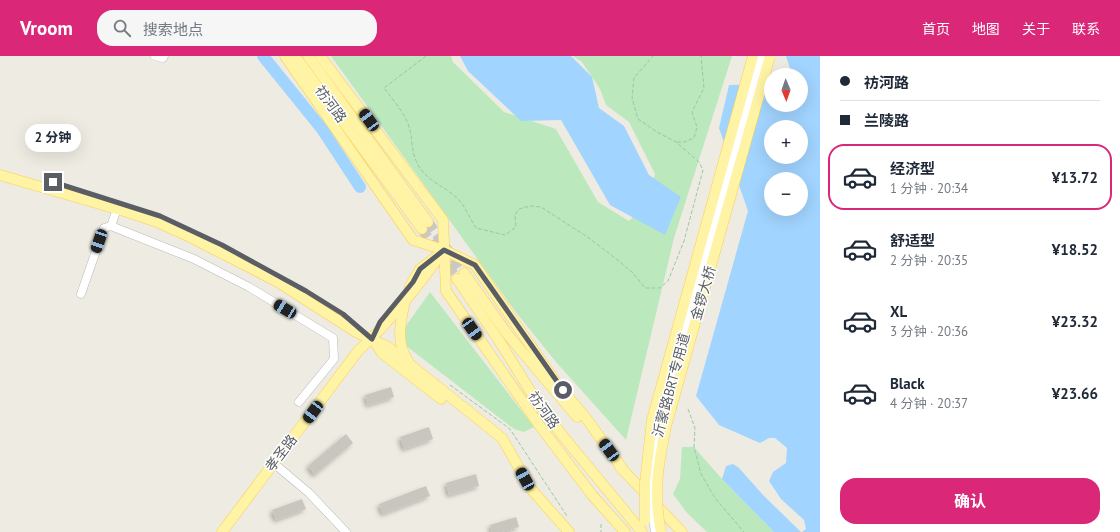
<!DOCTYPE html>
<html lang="zh">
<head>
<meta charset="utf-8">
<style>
  :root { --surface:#fff; --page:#f6f6f7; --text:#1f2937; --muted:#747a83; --line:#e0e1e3; --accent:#db2777 }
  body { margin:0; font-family:"PT Sans","Noto Sans SC",sans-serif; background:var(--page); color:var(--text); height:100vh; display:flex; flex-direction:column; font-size:15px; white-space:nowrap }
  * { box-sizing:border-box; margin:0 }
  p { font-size:13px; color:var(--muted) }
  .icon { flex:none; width:22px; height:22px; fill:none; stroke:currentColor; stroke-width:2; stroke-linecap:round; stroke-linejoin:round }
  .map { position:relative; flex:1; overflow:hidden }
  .sheet { display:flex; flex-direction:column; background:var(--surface); width:300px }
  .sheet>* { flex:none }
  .banner { display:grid; align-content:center; height:88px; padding:0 20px; background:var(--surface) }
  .needle { width:26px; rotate:178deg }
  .buttons { position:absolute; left:764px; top:12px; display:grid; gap:8px }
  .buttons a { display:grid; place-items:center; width:44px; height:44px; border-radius:50%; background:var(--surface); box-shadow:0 4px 16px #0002; font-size:20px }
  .end { position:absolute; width:18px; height:18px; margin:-9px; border:5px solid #5a5e64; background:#fff; box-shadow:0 0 0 2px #fff }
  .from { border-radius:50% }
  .bubble { position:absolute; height:28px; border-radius:14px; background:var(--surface); box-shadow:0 4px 16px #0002; font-size:13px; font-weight:700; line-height:28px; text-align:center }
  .car { position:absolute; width:12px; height:24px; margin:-12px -6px; border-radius:5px; box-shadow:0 0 3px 1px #0007; background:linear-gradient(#222 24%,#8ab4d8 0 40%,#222 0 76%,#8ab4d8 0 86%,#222 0) }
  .banner b { display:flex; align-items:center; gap:14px; height:38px; font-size:15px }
  .banner b+b { border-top:1px solid var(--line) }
  .banner i { width:10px; height:10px; background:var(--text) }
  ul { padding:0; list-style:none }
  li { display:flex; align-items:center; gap:12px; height:66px; margin:0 8px 6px; padding:0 12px; border:2px solid transparent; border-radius:16px }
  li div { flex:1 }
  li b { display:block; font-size:15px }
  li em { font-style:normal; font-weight:700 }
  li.selected { border-color:var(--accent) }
  li>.icon { width:36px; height:36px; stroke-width:1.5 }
  .action { display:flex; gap:8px; margin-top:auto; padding:8px 20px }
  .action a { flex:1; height:46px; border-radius:16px; background:var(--accent); color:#fff; font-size:16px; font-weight:700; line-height:46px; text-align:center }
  header { display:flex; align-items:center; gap:24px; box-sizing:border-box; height:56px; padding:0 20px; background:var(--accent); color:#fff }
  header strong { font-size:19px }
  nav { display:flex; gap:22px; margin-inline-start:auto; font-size:14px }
  .search { width:280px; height:36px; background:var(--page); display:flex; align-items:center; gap:10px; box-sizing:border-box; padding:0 14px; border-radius:16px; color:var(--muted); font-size:15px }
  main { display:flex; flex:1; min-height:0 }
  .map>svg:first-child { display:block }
  .green { fill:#bce8bd }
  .water { fill:#a1d4ff; fill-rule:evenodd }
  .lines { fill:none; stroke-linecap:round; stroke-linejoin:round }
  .river { stroke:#a1d4ff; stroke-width:12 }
  .building { fill:#c9c6bf; filter:url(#shadow) }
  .major-tunnel { stroke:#c9c8c2; stroke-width:10; stroke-dasharray:10 5; stroke-linecap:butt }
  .minor-casing { stroke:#b7babf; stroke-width:9 }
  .major-casing { stroke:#fbcf4e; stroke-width:11 }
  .path { stroke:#94caa5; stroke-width:1; stroke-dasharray:4 2; stroke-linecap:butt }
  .minor { stroke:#fff; stroke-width:8 }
  .major { stroke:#fff3a6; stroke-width:10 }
  .minor-bridge-casing { stroke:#b7babf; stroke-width:9; stroke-linecap:butt }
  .major-bridge-casing { stroke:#fbcf4e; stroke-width:11; stroke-linecap:butt }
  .minor-bridge { stroke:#fff; stroke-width:8 }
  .major-bridge { stroke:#fff3a6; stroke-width:10 }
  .route { stroke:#5a5e64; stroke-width:5 }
  .labels { text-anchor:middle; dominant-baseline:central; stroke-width:3; stroke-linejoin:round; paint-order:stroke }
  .street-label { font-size:14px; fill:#5a5e64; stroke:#fff }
</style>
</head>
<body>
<header>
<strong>Vroom</strong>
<div class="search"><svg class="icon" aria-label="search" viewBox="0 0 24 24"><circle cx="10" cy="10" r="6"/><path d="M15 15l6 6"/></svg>搜索地点</div>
<nav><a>首页</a><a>地图</a><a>关于</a><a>联系</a></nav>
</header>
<main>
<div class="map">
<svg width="820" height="476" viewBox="0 0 820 476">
  <defs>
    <filter id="shadow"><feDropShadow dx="-2.5" dy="2.5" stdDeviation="2" flood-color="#0004"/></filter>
  </defs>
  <rect width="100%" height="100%" fill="#eeece2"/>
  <g class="green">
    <path d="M331 0H451L453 6 504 56 556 73 598 146 629 165 644 150 655 118 629 66 606 49 600 33 582 6 573 0H732L674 182 626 384 556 306 515 255Z"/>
    <path d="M430 236 534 371 524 376 514 373 405 289 403 274Z"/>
    <path d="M682 391H694L722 423 774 476H707L687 457 673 438 680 423Z"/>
  </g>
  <g class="water">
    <path d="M460 0H571L592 21 599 52 624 70 649 119 681 141 665 179 610 149 561 64 521 65 468 15Z"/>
    <path d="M786 0H820V476H802L806 473 804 464 781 443 769 425 773 416 786 407 787 392 775 382H769L760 387 719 369 696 340 748 155 719 72 729 29 771 28V49H801V19H792ZM771 71H801V101H771ZM771 123H801V153H771Z"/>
    <path d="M733 408 739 412 764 440 801 476H774L722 423 726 410Z"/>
  </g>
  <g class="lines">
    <path class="river" d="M263 0 322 73 360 131"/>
  </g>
  <g class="building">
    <path d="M391 331 394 341 368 349 365 339Z"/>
    <path d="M429 371 433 383 404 393 400 381Z"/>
    <path d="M346 378 353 387 315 419 308 410Z"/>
    <path d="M476 418 479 430 449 439 446 427Z"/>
    <path d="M426 430 430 440 383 458 379 448Z"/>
    <path d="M302 443 306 453 276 464 272 454Z"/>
    <path d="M516 461 519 471 501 476H492L490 469Z"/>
  </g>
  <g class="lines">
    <g class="major-tunnel">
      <path d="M428 166 464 217"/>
      <path d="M422 173 457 223"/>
    </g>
    <defs>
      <g id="minor">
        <path d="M155 0 163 2 164 0"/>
        <path d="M117 153 111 170 194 203 249 231 333 282 334 303 299 346"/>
        <path d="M81 238 104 172 111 170"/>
        <path d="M277 410 309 437 346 476"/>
      </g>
      <g id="major">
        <path d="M285 0 413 184 444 194 475 209 555 325 586 362 624 415"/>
        <path d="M295 0 422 173"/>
        <path d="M308 0 428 166"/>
        <path d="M320 0 443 164 446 235 537 366 592 439 625 476"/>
        <path d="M0 119 124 155 157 166 190 181 278 226 356 276 388 291 502 382 531 433 569 476"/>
        <path d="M464 217 508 279 577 361"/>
        <path d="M457 223 498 283 534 341 562 379 642 476"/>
        <path d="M410 230 420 213 436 201"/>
        <path d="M405 244C401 265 395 286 408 305"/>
        <path d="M375 286 382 297 441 343"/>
        <path d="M620 411 682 476"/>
        <path d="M222 476 358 295C390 266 419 229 444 194"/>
      </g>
    </defs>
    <use href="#minor" class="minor-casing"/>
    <use href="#major" class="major-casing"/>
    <g class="path">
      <path d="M426 0 384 32C393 44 406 58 410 74 413 87 411 99 420 112 429 126 446 131 458 143 465 150 470 163 476 172L505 179 516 171 515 159 519 153 530 150 541 151 589 182 615 202 633 217 645 232H660L668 225 684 185 703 114 699 106 676 86 657 76 638 63 632 42 634 22 653 0"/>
      <path d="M677 86H684L694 82 697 71 692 56 704 32 701 0"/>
      <path d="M450 329 510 373 567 460"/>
      <path d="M688 353 695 372 694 391 701 418 715 442 744 476"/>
      <path d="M601 468V476"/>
    </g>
    <use href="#minor" class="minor"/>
    <use href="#major" class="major"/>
    <defs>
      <path id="minor-bridge" d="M655 476 650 440 651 422 661 360 762 0"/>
      <g id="major-bridge">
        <path d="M645 465V427L652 364 753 0"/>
        <path d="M661 476C653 437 658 409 666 370L770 0"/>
      </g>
    </defs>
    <use href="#minor-bridge" class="minor-bridge-casing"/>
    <use href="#major-bridge" class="major-bridge-casing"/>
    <use href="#minor-bridge" class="minor-bridge"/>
    <use href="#major-bridge" class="major-bridge"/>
  </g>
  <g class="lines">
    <path class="route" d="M53 126 160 160 222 189 306 235 343 258 372 283 380 266 413 226 420 213 444 194 475 209 563 334"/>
  </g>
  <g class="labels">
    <g class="street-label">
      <text transform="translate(331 48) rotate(54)">祊河路</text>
      <text transform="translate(703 237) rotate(-74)">金锣大桥</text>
      <text transform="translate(671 329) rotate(-75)">沂蒙路BRT专用道</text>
      <text transform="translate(544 354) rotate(55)">祊河路</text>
      <text transform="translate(281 397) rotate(-53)">孝圣路</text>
    </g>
  </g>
</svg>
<div class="buttons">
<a><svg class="needle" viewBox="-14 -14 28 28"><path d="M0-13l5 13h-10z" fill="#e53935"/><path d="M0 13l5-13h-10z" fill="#747a83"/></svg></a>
<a>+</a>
<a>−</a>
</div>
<i class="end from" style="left:563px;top:334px"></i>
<i class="end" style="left:53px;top:126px"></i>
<div class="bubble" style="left:25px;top:68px;width:56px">2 分钟</div>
<i class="car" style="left:369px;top:64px;rotate:324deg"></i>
<i class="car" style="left:99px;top:185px;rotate:199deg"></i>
<i class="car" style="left:285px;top:253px;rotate:301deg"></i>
<i class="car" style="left:472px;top:273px;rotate:145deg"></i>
<i class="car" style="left:313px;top:356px;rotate:217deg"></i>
<i class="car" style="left:609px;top:394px;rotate:324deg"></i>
<i class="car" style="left:525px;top:423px;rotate:331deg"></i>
</div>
<section class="sheet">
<div class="banner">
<b><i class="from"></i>祊河路</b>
<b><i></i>兰陵路</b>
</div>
<ul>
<li class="selected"><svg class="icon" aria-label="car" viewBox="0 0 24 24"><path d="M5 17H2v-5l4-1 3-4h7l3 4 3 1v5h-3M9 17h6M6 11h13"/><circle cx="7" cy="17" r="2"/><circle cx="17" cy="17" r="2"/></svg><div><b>经济型</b><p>1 分钟 · 20:34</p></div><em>¥13.72</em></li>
<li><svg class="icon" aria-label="car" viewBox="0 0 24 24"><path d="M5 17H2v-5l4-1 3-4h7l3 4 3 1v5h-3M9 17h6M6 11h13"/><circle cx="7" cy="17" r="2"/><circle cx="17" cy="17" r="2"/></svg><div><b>舒适型</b><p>2 分钟 · 20:35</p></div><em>¥18.52</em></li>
<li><svg class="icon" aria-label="car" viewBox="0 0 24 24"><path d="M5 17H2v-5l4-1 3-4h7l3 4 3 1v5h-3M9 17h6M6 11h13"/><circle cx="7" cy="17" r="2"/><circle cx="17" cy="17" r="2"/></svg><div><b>XL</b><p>3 分钟 · 20:36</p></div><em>¥23.32</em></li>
<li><svg class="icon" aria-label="car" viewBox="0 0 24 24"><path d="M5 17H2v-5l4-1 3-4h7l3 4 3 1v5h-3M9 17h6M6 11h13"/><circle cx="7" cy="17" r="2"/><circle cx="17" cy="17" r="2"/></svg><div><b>Black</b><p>4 分钟 · 20:37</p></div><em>¥23.66</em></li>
</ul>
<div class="action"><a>确认</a></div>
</section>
</main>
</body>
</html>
